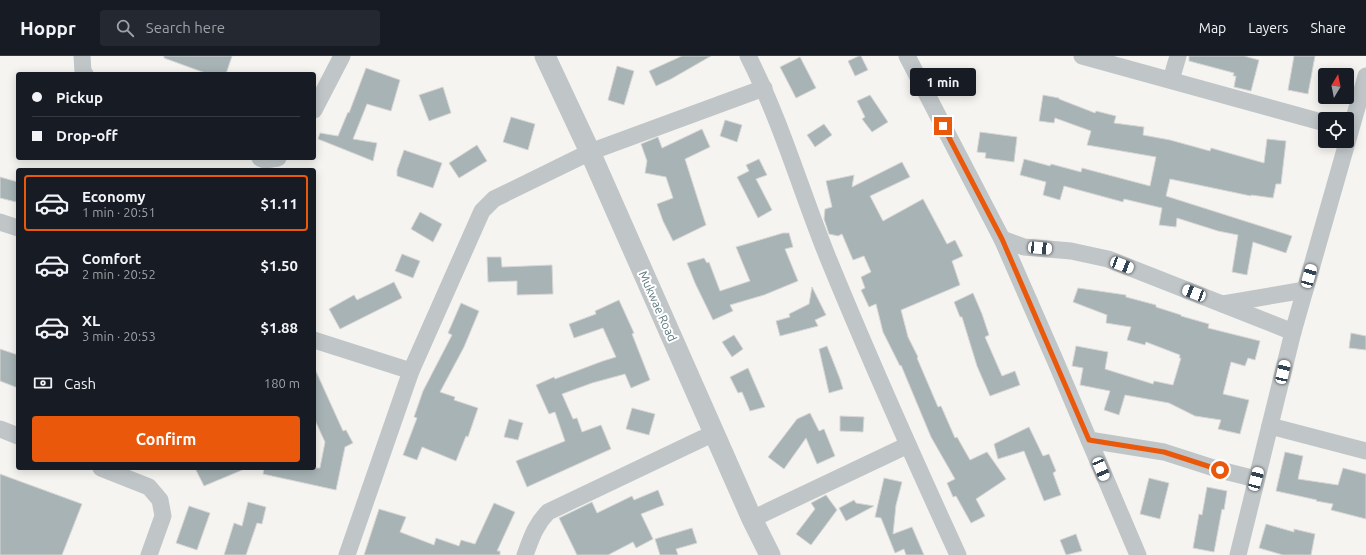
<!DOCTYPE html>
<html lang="en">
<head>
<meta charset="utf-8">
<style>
  :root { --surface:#171b24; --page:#242831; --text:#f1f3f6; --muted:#9ea1a6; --line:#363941; --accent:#ea580c }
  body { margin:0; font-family:Ubuntu,sans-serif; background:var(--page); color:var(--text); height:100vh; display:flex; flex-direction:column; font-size:15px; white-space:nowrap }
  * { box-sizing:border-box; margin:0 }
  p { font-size:13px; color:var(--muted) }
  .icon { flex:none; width:22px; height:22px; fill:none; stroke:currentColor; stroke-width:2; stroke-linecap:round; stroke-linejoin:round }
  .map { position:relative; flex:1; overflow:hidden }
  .side { position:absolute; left:16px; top:112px; width:300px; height:302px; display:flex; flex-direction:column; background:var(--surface); border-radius:4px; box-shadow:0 2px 10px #0003 }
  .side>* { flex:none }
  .banner { position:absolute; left:16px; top:16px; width:300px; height:88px; border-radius:4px; box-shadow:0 2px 10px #0003; display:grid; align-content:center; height:88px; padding:0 16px; background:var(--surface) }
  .needle { width:26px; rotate:10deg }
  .buttons { position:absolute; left:1318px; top:12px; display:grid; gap:8px }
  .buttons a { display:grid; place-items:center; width:36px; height:36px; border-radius:4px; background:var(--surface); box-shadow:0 2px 10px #0003; font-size:20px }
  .end { position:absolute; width:18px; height:18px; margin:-9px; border:5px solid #ea580c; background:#fff; box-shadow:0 0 0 2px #fff }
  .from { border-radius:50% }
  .bubble { position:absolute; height:28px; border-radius:4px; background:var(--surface); box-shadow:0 2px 10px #0003; font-size:13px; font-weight:700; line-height:28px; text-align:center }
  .car { position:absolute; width:12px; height:24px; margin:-12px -6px; border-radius:5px; box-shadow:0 0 3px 1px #0007; background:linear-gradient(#fff 24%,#345 0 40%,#fff 0 76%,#345 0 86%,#fff 0) }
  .banner b { display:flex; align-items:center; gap:14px; height:38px; font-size:15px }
  .banner b+b { border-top:1px solid var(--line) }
  .banner i { width:10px; height:10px; background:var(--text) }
  ul { padding:7px 0 0; list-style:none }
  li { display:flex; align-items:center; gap:12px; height:56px; margin:0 8px 6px; padding:0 8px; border:2px solid transparent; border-radius:4px }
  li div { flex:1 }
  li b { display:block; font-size:15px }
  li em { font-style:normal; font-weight:700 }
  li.active { border-color:var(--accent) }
  li>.icon { width:36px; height:36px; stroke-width:1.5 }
  .pay { display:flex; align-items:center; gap:10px; height:44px; padding:0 16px; font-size:15px }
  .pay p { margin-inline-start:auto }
  .primary-button { display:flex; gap:8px; margin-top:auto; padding:8px 16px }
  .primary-button a { flex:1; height:46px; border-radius:4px; background:var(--accent); color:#fff; font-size:16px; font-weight:700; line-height:46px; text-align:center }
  header { display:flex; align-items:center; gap:24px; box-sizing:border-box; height:56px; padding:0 20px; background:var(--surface); border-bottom:1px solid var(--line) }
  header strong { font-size:19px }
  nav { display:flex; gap:22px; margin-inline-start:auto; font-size:14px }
  .search { width:280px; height:36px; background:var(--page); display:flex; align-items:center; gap:10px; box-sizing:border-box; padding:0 14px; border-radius:4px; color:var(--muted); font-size:15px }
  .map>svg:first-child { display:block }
  .building { fill:#a7b3b5; stroke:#d7d6d4 }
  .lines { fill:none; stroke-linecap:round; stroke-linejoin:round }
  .minor { stroke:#c0c6c8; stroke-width:17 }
  .tertiary { stroke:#c0c6c8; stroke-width:21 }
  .route { stroke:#ea580c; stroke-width:5 }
  .labels { text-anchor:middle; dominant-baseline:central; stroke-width:4; stroke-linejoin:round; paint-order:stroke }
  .street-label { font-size:12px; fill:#5f797e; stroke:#fff }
</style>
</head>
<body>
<header>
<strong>Hoppr</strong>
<div class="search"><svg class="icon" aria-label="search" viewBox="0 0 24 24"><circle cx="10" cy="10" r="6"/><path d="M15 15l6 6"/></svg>Search here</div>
<nav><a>Map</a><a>Layers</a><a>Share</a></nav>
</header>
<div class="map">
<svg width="1366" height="499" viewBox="0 0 1366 499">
  <rect width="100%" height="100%" fill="#f5f4f1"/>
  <g class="building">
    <path d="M164 0H232L226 18H208L164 2Z"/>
    <path d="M682 0H711L671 23 656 30 649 15Z"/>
    <path d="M859 0H861L868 14 855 20 848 5Z"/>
    <path d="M1189 0H1244L1259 4 1251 35 1234 31 1236 20H1233L1234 17 1189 5Z"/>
    <path d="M1294 0H1315L1308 38 1288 34Z"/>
    <path d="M800 1 816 32 796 42 780 11Z"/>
    <path d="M617 10 634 15 624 49 608 44Z"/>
    <path d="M366 12 400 24 391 55 367 48 353 83 377 87 373 105 318 83 320 77 338 80 348 56 349 57Z"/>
    <path d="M443 31 451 57 429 65 419 39Z"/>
    <path d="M870 39 888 66 872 76 862 63 865 61 857 45Z"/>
    <path d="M1043 39 1059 42V43L1095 57 1096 55 1116 60 1114 67 1144 71 1143 79 1170 84 1210 95 1211 92 1264 107 1267 83 1286 85 1281 128H1276L1273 142 1251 139V140L1170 123 1166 140 1292 180 1286 197 1253 186 1247 219 1232 216 1238 179 1218 175 1177 162 1176 171 1159 169 1162 152 1124 143 1123 146 1064 130 1060 144 1043 139 1046 126 1020 119 1024 103 1050 110 1051 108 1081 116 1082 112 1150 130 1156 101 1087 89 1091 75 1055 62 1054 67 1039 65Z"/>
    <path d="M511 61 535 68 528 94 503 86Z"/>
    <path d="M725 64 742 69 737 86 720 80Z"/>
    <path d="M824 68 832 79 815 91 807 79Z"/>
    <path d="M702 73 710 91 685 103 706 169 673 185 663 165 657 148 673 142 666 121 645 117 647 105 641 88 658 81 662 92Z"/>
    <path d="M980 76 1017 81 1014 106 985 102 986 97 977 96Z"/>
    <path d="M477 89 487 105 459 122 449 107Z"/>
    <path d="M404 94 442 107 433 132 397 120V114Z"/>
    <path d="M759 103 767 119 756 123 772 154 758 162 737 121 749 115 746 109Z"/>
    <path d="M902 106 910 121 870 140 883 165 923 143 947 188 955 184 963 200 952 205 960 229 901 254 908 281 918 301 917 302 938 351 941 350 955 382 957 381 970 404 987 396 1006 423 976 443 985 460 971 467 956 440 953 441 947 427 955 423 931 381 901 309 900 310 883 276 876 248 869 251 861 234 865 232 861 221 871 216 864 200 853 204 842 178 838 180 829 178 824 163 825 153 832 151 826 125 854 119 852 131Z"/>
    <path d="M0 121 18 126V138L16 146 0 142Z"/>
    <path d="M420 156 442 168 433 186 411 173Z"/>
    <path d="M783 177H789L793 191 785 193 798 225 764 239 730 249 733 255 713 264 695 227 687 207 704 202 707 207 709 206 720 235 750 225 736 191Z"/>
    <path d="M402 198 420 205 413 222 395 215Z"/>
    <path d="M487 201H501L502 211 552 209 553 238 517 239V225L488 226Z"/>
    <path d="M394 226 402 242 340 273 329 253 354 239 357 244Z"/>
    <path d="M812 231 826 259 815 264 818 270 780 280 776 265 790 261 789 258 809 248Z"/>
    <path d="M1078 232 1126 239V241L1156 249V251L1181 259V260L1209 268 1208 272 1260 285 1255 304 1248 302 1245 310 1231 306 1223 338 1249 344 1240 378 1218 373 1221 364 1195 360 1169 347 1125 339 1119 359 1104 354 1110 335 1080 329 1083 312 1072 310 1076 290 1108 296 1105 313 1153 328 1154 325 1173 329 1181 302H1179L1180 299 1146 286 1145 289 1127 284 1131 271 1106 267 1107 259 1073 246Z"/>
    <path d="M973 237 982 258 989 279 985 281 1002 320 1015 315 1020 329 990 340 977 310 962 261H960L954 246Z"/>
    <path d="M619 244 634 277 632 278 650 324 631 332 625 318 592 327 562 338 573 363 577 362 582 376 601 369 611 393 527 431 516 405 565 385 555 356 549 358 536 329 554 321 555 323 603 305 616 301 603 272 574 282 569 268 596 258 595 255Z"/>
    <path d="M461 247 479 255 464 291 440 336 455 341 454 344 478 352 468 381 466 380 456 405 422 391 417 404 403 399 417 362 414 361 423 335 452 279 448 277Z"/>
    <path d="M1351 277 1366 280V294L1349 292Z"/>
    <path d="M734 279 743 293 732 301 722 286Z"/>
    <path d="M827 290 840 323 843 333 829 337 819 293Z"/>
    <path d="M0 293 18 299V332L0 325Z"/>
    <path d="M314 311 343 375 346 374 353 387 345 391 336 434 263 418 264 412H320L325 386 314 362Z"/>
    <path d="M748 312 765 351 750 355 742 336 738 337 730 321Z"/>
    <path d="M632 352 655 358 649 379 626 373Z"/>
    <path d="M810 357 819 375 824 373 835 400 817 408 806 382 784 413 768 401 797 363Z"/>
    <path d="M840 360 864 361 863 376 840 375Z"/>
    <path d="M509 363 523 367 518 384 504 381Z"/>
    <path d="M1029 371 1043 400 1049 398 1056 415 1053 417 1061 439 1044 445 1024 395 998 403 994 388Z"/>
    <path d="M1285 396 1303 400 1298 423 1338 429 1343 412 1366 418V463L1331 454 1333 448 1316 445 1317 444 1276 435Z"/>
    <path d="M195 412H247L204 430Z"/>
    <path d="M0 418 82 448 62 499H0Z"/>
    <path d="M884 422 902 426 896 449 893 478 912 471 924 499H906L904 493 895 497 881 462 875 461Z"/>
    <path d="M1149 422 1169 427 1160 463 1140 458Z"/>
    <path d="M1207 431 1227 435 1224 454 1222 453 1214 496 1193 492 1199 458 1202 459Z"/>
    <path d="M658 434 664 449 641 458 653 483 636 492 633 486 608 499H577L559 462 592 446 597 457 632 440 634 444Z"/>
    <path d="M826 439 837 454 811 489 796 478 815 453 811 447Z"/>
    <path d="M854 444 856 447 874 450 846 465 839 452Z"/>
    <path d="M248 446 266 451 262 468 257 467 246 499H224L234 467 242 470Z"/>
    <path d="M494 447 515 456 497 495H500V499H364L379 453 406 461 400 476 434 489 436 482 459 490 461 484 475 488Z"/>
    <path d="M189 450 210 457 197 494 176 487Z"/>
    <path d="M1266 468 1294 476V473L1315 478 1311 499H1283L1259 492Z"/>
    <path d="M692 472 697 487 676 493 678 499H660L655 483Z"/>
    <path d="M1076 478 1082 495 1066 499 1060 484Z"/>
  </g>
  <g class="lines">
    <g class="minor">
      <path d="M82 0 83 16 85 18"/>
      <path d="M748 0C781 65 801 135 828 202 869 302 913 401 958 499"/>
      <path d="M907 0 1002 183 1055 304 1138 499"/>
      <path d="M1082 0 1325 67"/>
      <path d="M1171 24 1178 0"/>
      <path d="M314 54 342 0"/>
      <path d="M260 102 265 104 278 102"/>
      <path d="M0 166 18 172"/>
      <path d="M1002 183 1024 191 1071 195 1108 203 1293 276"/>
      <path d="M1223 248 1305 234"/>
      <path d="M314 284 411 315"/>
      <path d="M1270 370 1366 395"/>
      <path d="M0 373 18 380"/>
      <path d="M1089 384 1164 396 1220 414 1256 423"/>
      <path d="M101 412 149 431 160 444 163 460 149 499"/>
      <path d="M752 463 908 389"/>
      <path d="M347 499 411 315 482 155 494 143 590 96 764 32"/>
      <path d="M525 499C531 483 535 469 548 456L714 377"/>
      <path d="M1238 499 1293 276 1366 20"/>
    </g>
    <path class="tertiary" d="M545 0 590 96 752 463 770 499"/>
  </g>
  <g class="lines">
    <path class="route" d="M943 70 1002 183 1089 384 1164 396 1220 414"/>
  </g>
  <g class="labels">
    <g class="street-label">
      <text transform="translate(658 250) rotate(66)">Mukwae Road</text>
    </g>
  </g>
</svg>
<div class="buttons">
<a><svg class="needle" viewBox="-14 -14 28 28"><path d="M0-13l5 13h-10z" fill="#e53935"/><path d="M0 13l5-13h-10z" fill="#9ea1a6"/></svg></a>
<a><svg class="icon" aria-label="locate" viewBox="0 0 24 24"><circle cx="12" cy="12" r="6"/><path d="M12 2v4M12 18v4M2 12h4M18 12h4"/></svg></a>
</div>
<i class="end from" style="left:1220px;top:414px"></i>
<i class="end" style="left:943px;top:70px"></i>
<div class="bubble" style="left:910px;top:12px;width:66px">1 min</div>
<i class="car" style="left:1040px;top:192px;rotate:95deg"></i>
<i class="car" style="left:1122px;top:209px;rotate:111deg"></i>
<i class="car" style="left:1309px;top:220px;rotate:16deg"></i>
<i class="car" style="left:1194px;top:237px;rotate:291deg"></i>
<i class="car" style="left:1283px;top:316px;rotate:13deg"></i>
<i class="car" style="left:1101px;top:413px;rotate:157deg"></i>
<i class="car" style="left:1256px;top:423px;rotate:15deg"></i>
<div class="banner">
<b><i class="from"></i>Pickup</b>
<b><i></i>Drop-off</b>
</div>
<section class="side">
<ul>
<li class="active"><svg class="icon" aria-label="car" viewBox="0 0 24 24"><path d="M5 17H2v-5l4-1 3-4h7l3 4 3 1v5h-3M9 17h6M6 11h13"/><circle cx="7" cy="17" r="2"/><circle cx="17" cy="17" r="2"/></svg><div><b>Economy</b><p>1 min · 20:51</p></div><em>$1.11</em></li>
<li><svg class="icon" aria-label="car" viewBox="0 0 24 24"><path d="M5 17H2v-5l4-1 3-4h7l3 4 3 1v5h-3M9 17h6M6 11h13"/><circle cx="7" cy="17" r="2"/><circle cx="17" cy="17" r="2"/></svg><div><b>Comfort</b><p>2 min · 20:52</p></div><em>$1.50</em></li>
<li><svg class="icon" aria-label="car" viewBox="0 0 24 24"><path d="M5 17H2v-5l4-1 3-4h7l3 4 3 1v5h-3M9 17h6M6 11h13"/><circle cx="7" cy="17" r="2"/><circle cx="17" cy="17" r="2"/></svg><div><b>XL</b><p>3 min · 20:53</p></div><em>$1.88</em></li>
</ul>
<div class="pay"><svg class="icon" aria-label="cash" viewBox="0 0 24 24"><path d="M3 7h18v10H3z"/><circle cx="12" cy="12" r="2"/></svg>Cash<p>180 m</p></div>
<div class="primary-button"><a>Confirm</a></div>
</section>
</div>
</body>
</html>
